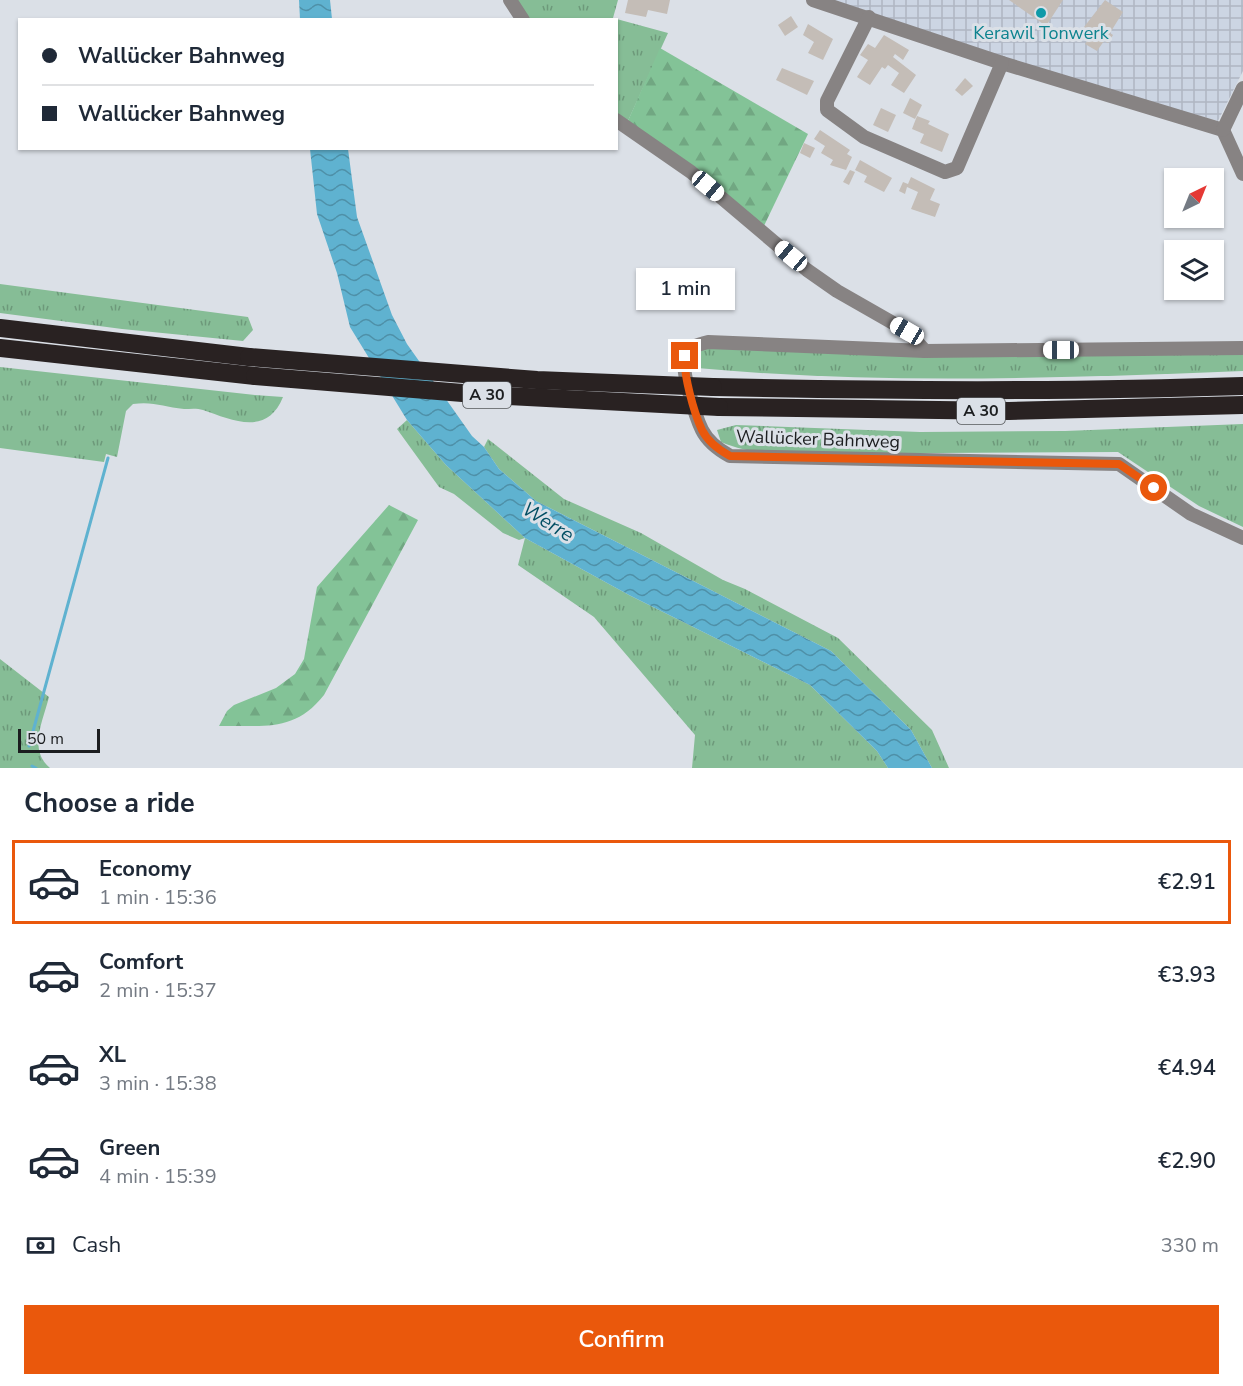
<!DOCTYPE html>
<html lang="en">
<head>
<meta charset="utf-8">
<style>
  :root { --surface:#fff; --page:#f2f2f3; --text:#1f2937; --muted:#747a83; --line:#e0e1e3; --accent:#ea580c }
  body { margin:0; font-family:"Nunito Sans",sans-serif; background:var(--page); color:var(--text); height:100vh; display:flex; flex-direction:column; font-size:22px; white-space:nowrap }
  * { box-sizing:border-box; margin:0 }
  p { font-size:20px; color:var(--muted) }
  .icon { flex:none; width:33px; height:33px; fill:none; stroke:currentColor; stroke-width:2; stroke-linecap:round; stroke-linejoin:round }
  .map { position:relative; height:768px; overflow:hidden }
  .panel { display:flex; flex-direction:column; background:var(--surface); flex:1 }
  .panel>* { flex:none }
  .banner { position:absolute; left:18px; top:18px; width:600px; height:132px; border-radius:0px; box-shadow:0 2px 4px #0004; display:grid; align-content:center; height:132px; padding:0 24px; background:var(--surface) }
  .needle { width:39px; rotate:43deg }
  .tools { position:absolute; left:1164px; top:168px; display:grid; gap:12px }
  .tools a { display:grid; place-items:center; width:60px; height:60px; border-radius:0px; background:var(--surface); box-shadow:0 2px 4px #0004; font-size:30px }
  .scale { position:absolute; left:18px; bottom:15px; width:82px; box-sizing:border-box; padding-left:6px; border:3px solid #1b1d1f; border-top:0; font-size:16px; line-height:21px; white-space:nowrap; color:#1b1d1f; -webkit-text-stroke:4px #dbe0e7; paint-order:stroke }
  .end { position:absolute; width:27px; height:27px; margin:-14px; border:8px solid #ea580c; background:#fff; box-shadow:0 0 0 3px #fff }
  .from { border-radius:50% }
  .bubble { position:absolute; height:42px; border-radius:0px; background:var(--surface); box-shadow:0 2px 4px #0004; font-size:20px; font-weight:600; line-height:42px; text-align:center }
  .car { position:absolute; width:18px; height:36px; margin:-18px -9px; border-radius:8px; box-shadow:0 0 4px 2px #0007; background:linear-gradient(#fff 24%,#345 0 40%,#fff 0 76%,#345 0 86%,#fff 0) }
  .banner b { display:flex; align-items:center; gap:21px; height:57px; font-size:22px }
  .banner b+b { border-top:2px solid var(--line) }
  .banner i { width:15px; height:15px; background:var(--text) }
  ul { padding:0; list-style:none }
  li { display:flex; align-items:center; gap:18px; height:84px; margin:0 12px 9px; padding:0 12px; border:3px solid transparent; border-radius:0px }
  li div { flex:1 }
  li b { display:block; font-size:22px }
  li em { font-style:normal; font-weight:600 }
  li.current { border-color:var(--accent) }
  li>.icon { width:54px; height:54px; stroke-width:1.5 }
  h2 { padding:0 24px; font-size:27px; line-height:72px }
  .pay { display:flex; align-items:center; gap:15px; height:66px; padding:0 24px; font-size:22px }
  .pay p { margin-inline-start:auto }
  .action { display:flex; gap:12px; margin-top:auto; padding:12px 24px }
  .action a { flex:1; height:69px; border-radius:0px; background:var(--accent); color:#fff; font-size:24px; font-weight:600; line-height:69px; text-align:center }
  .map>svg:first-child { display:block }
  .industrial { fill:url(#industrial-grid) }
  .grass { fill:url(#grass-tufts) }
  .forest { fill:url(#forest-firs) }
  .water { fill:url(#water-waves) }
  .lines { fill:none; stroke-linecap:round; stroke-linejoin:round }
  .stream { stroke:#5fb2d0; stroke-width:3 }
  .building { fill:#c4bdb7 }
  .minor { stroke:#878383; stroke-width:14 }
  .highway { stroke:#292222; stroke-width:18 }
  .highway-bridge { stroke:#292222; stroke-width:18 }
  .route { stroke:#ea580c; stroke-width:8 }
  .culture-dot { fill:#0f9aa8; stroke:#dbe0e7; stroke-width:2 }
  .labels { text-anchor:middle; dominant-baseline:central; stroke-width:6; stroke-linejoin:round; paint-order:stroke }
  .shield { fill:#dbe0e7; stroke:#55585b; stroke-width:1.5 }
  .shield-label { font-size:16px; font-weight:bold; fill:#1b1d1f }
  .culture-label { font-size:18px; fill:#0d838f; stroke:#dbe0e7 }
  .street-label { font-size:18px; fill:#1b1d1f; stroke:#dbe0e7 }
  .water-label { font-size:20px; font-style:italic; fill:#024e63; stroke:#dbe0e7 }
</style>
</head>
<body>
<div class="map">
<svg width="1243" height="768" viewBox="0 0 1243 768">
  <defs>
    <pattern id="industrial-grid" width="8" height="8" patternUnits="userSpaceOnUse" patternTransform="scale(1.5)"><rect width="8" height="8" fill="#ccd5e3"/><path d="M0 4h8M4 0v8" fill="none" stroke="#afb6c2"/></pattern>
    <pattern id="grass-tufts" width="24" height="20" patternUnits="userSpaceOnUse" patternTransform="scale(1.5)"><rect width="24" height="20" fill="#86bd96"/><path d="M3 7l-1-3M5 7V3M7 7l1-3M15 17l-1-3M17 17v-4M19 17l1-3" fill="none" stroke="#6d997a"/></pattern>
    <pattern id="forest-firs" width="22" height="20" patternUnits="userSpaceOnUse" patternTransform="scale(1.5)"><rect width="22" height="20" fill="#83c397"/><path d="M5 1l3.5 6h-7zM16 11l3.5 6h-7z" fill="#71a782"/></pattern>
    <pattern id="water-waves" width="16" height="10" patternUnits="userSpaceOnUse" patternTransform="scale(1.5)"><rect width="16" height="10" fill="#5fb2d0"/><path d="M0 5q4-4 8 0t8 0" fill="none" stroke="#4e90a8"/></pattern>
  </defs>
  <rect width="100%" height="100%" fill="#dbe0e7"/>
  <path class="industrial" d="M821 0H1243V71L1218 121 1006 62Z"/>
  <g class="grass">
    <path d="M514 0H618L613 18 668 33 627 123 617 115 616 20 527 19Z"/>
    <path d="M0 284 248 317 253 330 243 341 122 329 0 313Z"/>
    <path d="M700 348 1243 353V371C1062 378 878 385 697 368L692 359Z"/>
    <path d="M0 367 255 395 283 397C267 437 232 420 203 410 197 408 190 409 184 409 164 407 153 401 133 404L126 411 117 457 106 454 104 462 0 448Z"/>
    <path d="M407 420 446 465 525 538 629 595 810 685 877 751 888 768H692L695 735 594 617 518 565 525 538 519 540 503 533 454 494 439 487 397 429Z"/>
    <path d="M1243 424V527L1199 506 1118 452 779 454C757 453 741 450 721 442L717 430 736 425 920 432 1065 431Z"/>
    <path d="M488 439 564 499 641 533 723 580 745 589 838 638 932 730 949 768H932L911 730 831 651 536 501 499 469 484 447Z"/>
    <path d="M0 659 49 697C43 721 28 750 50 768H0Z"/>
  </g>
  <g class="forest">
    <path d="M660 48 808 134 762 230 627 123Z"/>
    <path d="M389 505 418 520 324 695C294 733 263 725 219 726L227 711 234 705 276 688 295 674 304 659 317 587Z"/>
  </g>
  <g class="water">
    <path d="M299 0H330L332 19H300Z"/>
    <path d="M310 149H348L357 217 392 315 407 344 472 436 484 447 499 469 536 501 831 651 911 730 932 768H888L877 751 810 685 629 595 525 538 446 465 407 420 350 327 337 273 317 214Z"/>
  </g>
  <g class="lines">
    <g class="stream">
      <path d="M29 746 108 458"/>
      <path d="M32 766 36 768"/>
    </g>
  </g>
  <g class="building">
    <path d="M628 0H670L667 14 648 10 646 17 625 13Z"/>
    <path d="M1009 0H1063L1046 26Z"/>
    <path d="M1105 0 1123 12 1110 33 1113 35 1108 43 1104 41 1097 51 1085 44 1088 40 1084 27Z"/>
    <path d="M791 16 798 27 785 36 778 25Z"/>
    <path d="M808 24 833 39 823 60 808 53 814 42 803 35Z"/>
    <path d="M884 35 909 50 903 60 895 54 893 57 916 75 904 93 891 85 899 73 888 65 885 69 882 67 870 85 857 77 868 60 860 55 868 44 875 48Z"/>
    <path d="M782 68 814 81 807 95 776 80Z"/>
    <path d="M965 78 973 86 962 96 955 90Z"/>
    <path d="M910 98 922 105 915 119 903 113Z"/>
    <path d="M881 108 896 115 888 132 873 125Z"/>
    <path d="M917 116 930 121 928 124 949 134 942 152 920 143 924 134 912 129Z"/>
    <path d="M820 130 850 150 847 154 852 157 846 170 830 165 833 160 821 153 825 146 814 139Z"/>
    <path d="M804 143 815 148 810 158 800 153Z"/>
    <path d="M860 160 892 178 884 192 864 182 867 176 855 170Z"/>
    <path d="M850 170 855 172 849 185 843 182Z"/>
    <path d="M911 177 935 189 930 200 940 204 935 217 911 209 918 192 907 187 905 194 899 191 903 182 908 184Z"/>
  </g>
  <g class="lines">
    <g class="minor">
      <path d="M510 0 523 20"/>
      <path d="M813 0 1002 63 1223 130"/>
      <path d="M869 17 827 101V110L864 137 945 172 957 168 1002 63"/>
      <path d="M616 120 691 172 807 270 837 291 907 331 925 351"/>
      <path d="M1223 130 1243 174"/>
      <path d="M1223 130 1243 88"/>
      <path d="M1243 348 925 351 708 342C699 344 688 347 685 357 680 368 696 418 702 430 708 442 719 450 730 456L1119 464 1191 514 1243 538"/>
    </g>
    <g class="highway">
      <path d="M0 328 249 357"/>
      <path d="M0 348 255 376"/>
      <path d="M713 387C890 391 1066 392 1243 386"/>
      <path d="M719 407 1009 411 1243 405"/>
    </g>
    <g class="highway-bridge">
      <path d="M249 357 537 380 713 387"/>
      <path d="M255 376 487 395 719 407"/>
    </g>
  </g>
  <g class="lines">
    <path class="route" d="M685 356C683 374 694 413 702 430 708 442 719 450 730 456L1119 464 1154 488"/>
  </g>
  <circle class="culture-dot" cx="1041" cy="13" r="6"/>
  <g class="labels">
    <g class="shield">
      <rect x="463" y="382" width="48" height="26" rx="4.5"/>
      <rect x="957" y="398" width="48" height="26" rx="4.5"/>
    </g>
    <g class="shield-label">
      <text x="487" y="395">A 30</text>
      <text x="981" y="411">A 30</text>
    </g>
    <g class="culture-label">
      <text x="1041" y="33">Kerawil Tonwerk</text>
    </g>
    <g class="street-label">
      <text transform="translate(818 439) rotate(2)">Wallücker Bahnweg</text>
    </g>
    <g class="water-label">
      <text transform="translate(548 522) rotate(32)">Werre</text>
    </g>
  </g>
</svg>
<div class="tools">
<a><svg class="needle" viewBox="-14 -14 28 28"><path d="M0-13l5 13h-10z" fill="#e53935"/><path d="M0 13l5-13h-10z" fill="#747a83"/></svg></a>
<a><svg class="icon" aria-label="layers" viewBox="0 0 24 24"><path d="M12 4l9 5-9 5-9-5zM3 14l9 5 9-5"/></svg></a>
</div>
<div class="scale">50 m</div>
<i class="end from" style="left:1154px;top:488px"></i>
<i class="end" style="left:685px;top:356px"></i>
<div class="bubble" style="left:636px;top:268px;width:99px">1 min</div>
<i class="car" style="left:708px;top:186px;rotate:130deg"></i>
<i class="car" style="left:791px;top:256px;rotate:310deg"></i>
<i class="car" style="left:907px;top:331px;rotate:300deg"></i>
<i class="car" style="left:1061px;top:350px;rotate:270deg"></i>
<div class="banner">
<b><i class="from"></i>Wallücker Bahnweg</b>
<b><i></i>Wallücker Bahnweg</b>
</div>
</div>
<section class="panel">
<h2>Choose a ride</h2>
<ul>
<li class="current"><svg class="icon" aria-label="car" viewBox="0 0 24 24"><path d="M5 17H2v-5l4-1 3-4h7l3 4 3 1v5h-3M9 17h6M6 11h13"/><circle cx="7" cy="17" r="2"/><circle cx="17" cy="17" r="2"/></svg><div><b>Economy</b><p>1 min · 15:36</p></div><em>€2.91</em></li>
<li><svg class="icon" aria-label="car" viewBox="0 0 24 24"><path d="M5 17H2v-5l4-1 3-4h7l3 4 3 1v5h-3M9 17h6M6 11h13"/><circle cx="7" cy="17" r="2"/><circle cx="17" cy="17" r="2"/></svg><div><b>Comfort</b><p>2 min · 15:37</p></div><em>€3.93</em></li>
<li><svg class="icon" aria-label="car" viewBox="0 0 24 24"><path d="M5 17H2v-5l4-1 3-4h7l3 4 3 1v5h-3M9 17h6M6 11h13"/><circle cx="7" cy="17" r="2"/><circle cx="17" cy="17" r="2"/></svg><div><b>XL</b><p>3 min · 15:38</p></div><em>€4.94</em></li>
<li><svg class="icon" aria-label="car" viewBox="0 0 24 24"><path d="M5 17H2v-5l4-1 3-4h7l3 4 3 1v5h-3M9 17h6M6 11h13"/><circle cx="7" cy="17" r="2"/><circle cx="17" cy="17" r="2"/></svg><div><b>Green</b><p>4 min · 15:39</p></div><em>€2.90</em></li>
</ul>
<div class="pay"><svg class="icon" aria-label="cash" viewBox="0 0 24 24"><path d="M3 7h18v10H3z"/><circle cx="12" cy="12" r="2"/></svg>Cash<p>330 m</p></div>
<div class="action"><a>Confirm</a></div>
</section>
</body>
</html>
